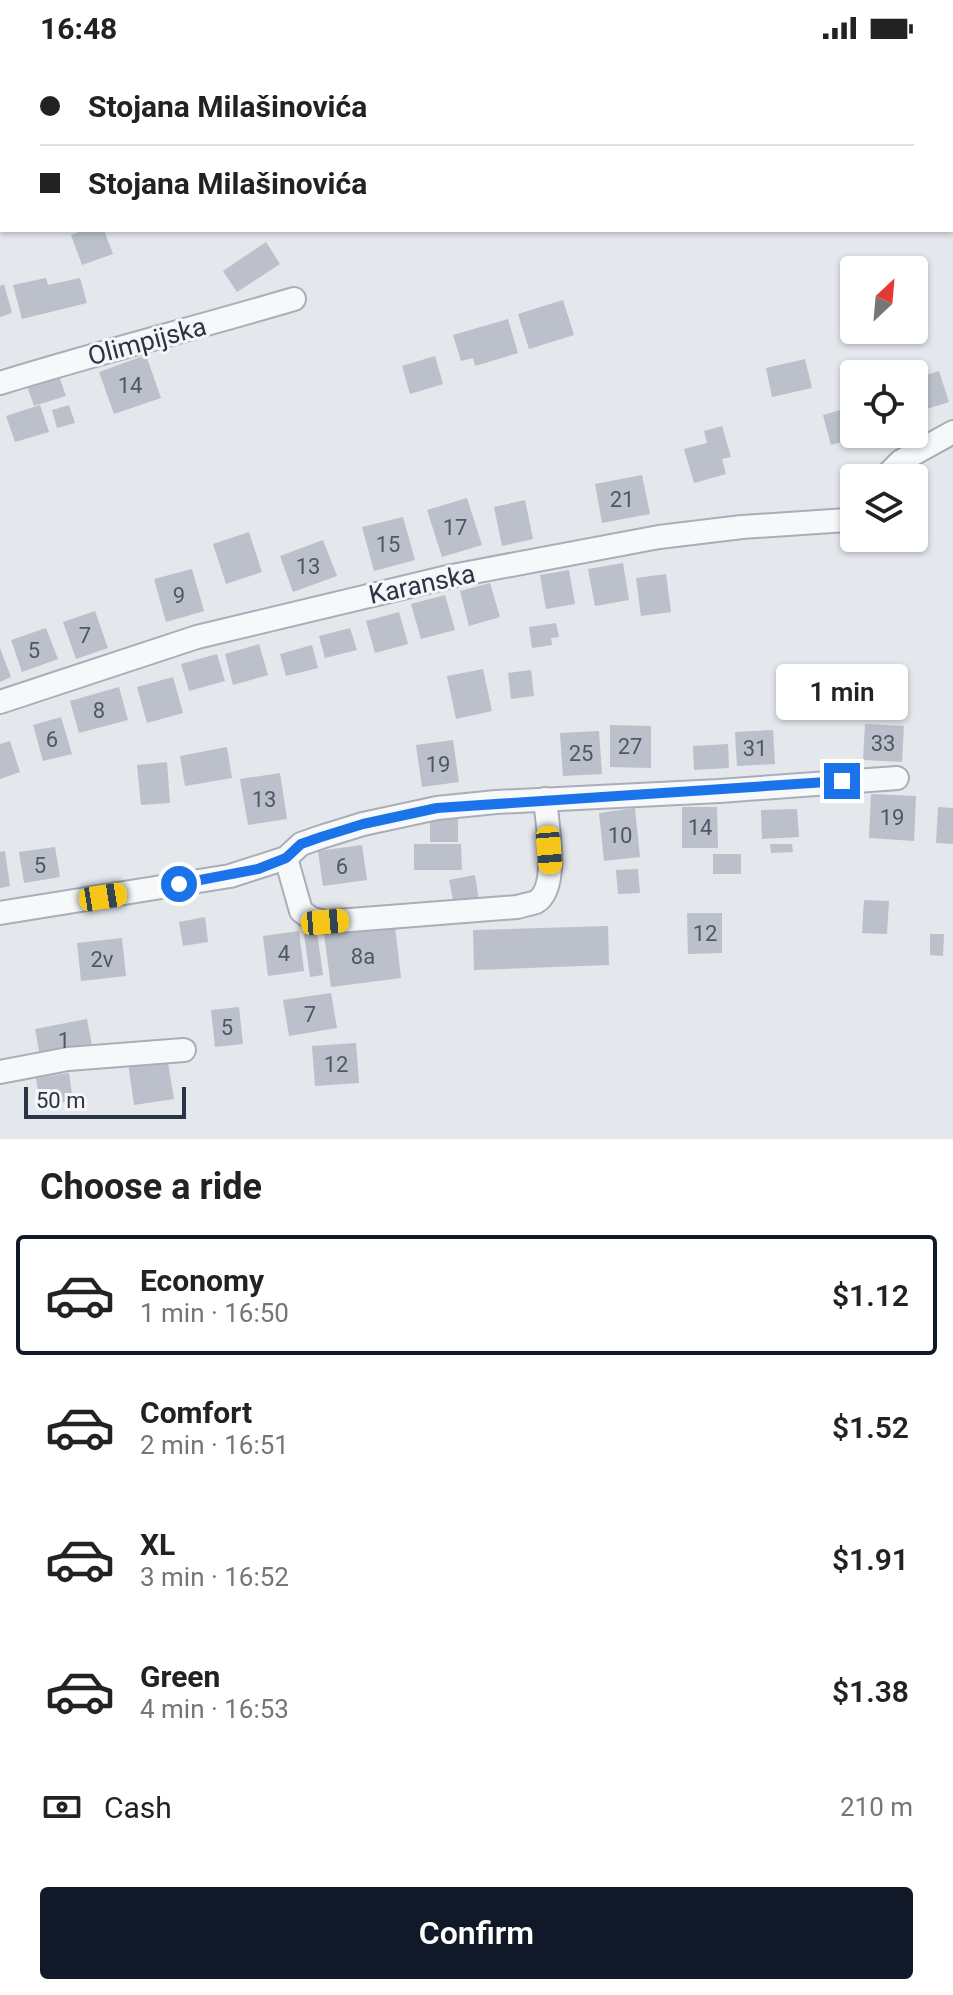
<!DOCTYPE html>
<html lang="en">
<head>
<meta charset="utf-8">
<style>
  :root { --surface:#fff; --page:#f6f6f6; --text:#222; --muted:#767676; --line:#e0e0e0; --accent:#111827 }
  body { margin:0; font-family:Roboto,sans-serif; background:var(--page); color:var(--text); height:100vh; display:flex; flex-direction:column; font-size:30px; white-space:nowrap }
  * { box-sizing:border-box; margin:0 }
  p { font-size:26px; color:var(--muted) }
  .icon { flex:none; width:44px; height:44px; fill:none; stroke:currentColor; stroke-width:2; stroke-linecap:round; stroke-linejoin:round }
  .map { position:relative; height:1083px; overflow:hidden }
  .panel { display:flex; flex-direction:column; background:var(--surface); flex:1 }
  .panel>* { flex:none }
  .guide { position:absolute; left:0px; top:0px; width:954px; height:176px; box-shadow:0 2px 6px #0004; display:grid; align-content:center; height:176px; padding:0 40px; background:var(--surface) }
  .needle { width:52px; rotate:26deg }
  .buttons { position:absolute; left:840px; top:200px; display:grid; gap:16px }
  .buttons a { display:grid; place-items:center; width:88px; height:88px; border-radius:8px; background:var(--surface); box-shadow:0 2px 6px #0004; font-size:40px }
  .scale { position:absolute; left:24px; bottom:20px; width:162px; box-sizing:border-box; padding-left:8px; border:4px solid #2b3445; border-top:0; font-size:22px; line-height:28px; white-space:nowrap; color:#2b3445; -webkit-text-stroke:6px #f4f6f9; paint-order:stroke }
  .end { position:absolute; width:36px; height:36px; margin:-18px; border:10px solid #1a73e8; background:#fff; box-shadow:0 0 0 4px #fff }
  .from { border-radius:50% }
  .bubble { position:absolute; height:56px; border-radius:8px; background:var(--surface); box-shadow:0 2px 6px #0004; font-size:26px; font-weight:600; line-height:56px; text-align:center }
  .car { position:absolute; width:24px; height:48px; margin:-24px -12px; border-radius:10px; box-shadow:0 0 6px 2px #0007; background:linear-gradient(#f5c518 24%,#345 0 40%,#f5c518 0 76%,#345 0 86%,#f5c518 0) }
  .guide b { display:flex; align-items:center; gap:28px; height:76px; font-size:30px }
  .guide b+b { border-top:2px solid var(--line) }
  .guide i { width:20px; height:20px; background:var(--text) }
  ul { padding:0; list-style:none }
  li { display:flex; align-items:center; gap:24px; height:120px; margin:0 16px 12px; padding:0 24px; border:4px solid transparent; border-radius:8px }
  li div { flex:1 }
  li b { display:block; font-size:30px }
  li em { font-style:normal; font-weight:600 }
  li.current { border-color:var(--accent) }
  li>.icon { width:72px; height:72px; stroke-width:1.5 }
  h2 { padding:0 40px; font-size:36px; line-height:96px }
  .pay { display:flex; align-items:center; gap:20px; height:88px; padding:0 40px; font-size:30px }
  .pay p { margin-inline-start:auto }
  .button { display:flex; gap:16px; margin-top:auto; padding:16px 40px }
  .button a { flex:1; height:92px; border-radius:8px; background:var(--accent); color:#fff; font-size:32px; font-weight:600; line-height:92px; text-align:center }
  .status { display:flex; justify-content:space-between; align-items:center; height:56px; padding:0 40px; background:var(--surface); direction:ltr }
  .status svg { height:22px; fill:currentColor }
  .map>svg:first-child { display:block }
  .building { fill:#bbc0ca }
  .lines { fill:none; stroke-linecap:round; stroke-linejoin:round }
  .minor-casing { stroke:#a9aeb7; stroke-width:26 }
  .minor { stroke:#f7f8fa; stroke-width:22 }
  .route { stroke:#1a73e8; stroke-width:10 }
  .labels { text-anchor:middle; dominant-baseline:central; stroke-width:6; stroke-linejoin:round; paint-order:stroke }
  .number-label { font-size:22px; fill:#4f5766 }
  .street-label { font-size:26px; fill:#2b3445; stroke:#f4f6f9 }
</style>
</head>
<body>
<div class="status"><b>16:48</b><svg viewBox="0 0 49 12"><path d="M0 12V9h3v3zM5 12V6h3v6zM10 12V3h3v9zM15 12V0h3v12zM26 1h20v11H26zM47 4h2v5h-2z"/></svg></div>
<div class="map">
<svg width="953" height="1083" viewBox="0 0 953 1083">
  <rect width="100%" height="100%" fill="#e4e7ec"/>
  <g class="building">
    <path d="M84 174H104L113 198 82 209 71 179Z"/>
    <path d="M266 186 280 208 237 236 223 215Z"/>
    <path d="M46 222 48 229 80 222 87 247 22 263 13 229Z"/>
    <path d="M4 228 12 257 0 261V230Z"/>
    <path d="M563 244 574 279 529 293 518 258Z"/>
    <path d="M508 263 518 297 475 310 473 302 461 305 453 279Z"/>
    <path d="M146 299 161 342 114 358 99 316Z"/>
    <path d="M435 300 443 328 410 338 402 310Z"/>
    <path d="M805 303 812 332 772 341 766 312Z"/>
    <path d="M939 315 949 346 914 357V323Z"/>
    <path d="M59 320 66 340 34 350 27 330Z"/>
    <path d="M40 349 49 376 15 386 6 360Z"/>
    <path d="M69 349 75 367 57 372 52 354Z"/>
    <path d="M854 350V378L867 379 831 389 823 359Z"/>
    <path d="M722 370 731 401 722 403 726 418 694 427 684 393 707 387 704 375Z"/>
    <path d="M642 419 650 458 602 467 595 428Z"/>
    <path d="M467 442 482 489 442 501 427 454Z"/>
    <path d="M525 444 533 483 502 490 494 451Z"/>
    <path d="M403 461 415 504 374 515 362 471Z"/>
    <path d="M249 476 262 516 226 528 213 488Z"/>
    <path d="M323 484 337 520 293 536 280 500Z"/>
    <path d="M623 507 629 544 595 550 588 513Z"/>
    <path d="M192 513 204 555 166 566 154 523Z"/>
    <path d="M569 514 575 548 546 553 540 519Z"/>
    <path d="M666 518 671 556 641 560 636 522Z"/>
    <path d="M490 527 500 561 469 570 460 535Z"/>
    <path d="M445 539 455 574 421 583 411 548Z"/>
    <path d="M95 555 108 592 76 603 63 566Z"/>
    <path d="M399 556 408 588 375 597 366 565Z"/>
    <path d="M556 567 559 581 551 582 552 589 532 592 529 571Z"/>
    <path d="M46 572 58 603 22 616 11 584Z"/>
    <path d="M350 572 357 594 325 602 319 580Z"/>
    <path d="M259 588 268 619 233 629 225 598Z"/>
    <path d="M312 589 318 612 286 620 280 598Z"/>
    <path d="M0 592 11 621 0 626Z"/>
    <path d="M217 598 225 625 189 635 181 608Z"/>
    <path d="M483 613 492 655 456 663 447 620Z"/>
    <path d="M531 614 534 640 511 643 508 617Z"/>
    <path d="M173 621 183 657 147 667 137 631Z"/>
    <path d="M119 631 128 664 79 677 70 645Z"/>
    <path d="M61 661 72 698 43 705 33 669Z"/>
    <path d="M865 668 904 670 902 706 863 704Z"/>
    <path d="M610 669 651 670V712L610 711Z"/>
    <path d="M773 674 775 708 737 710 735 676Z"/>
    <path d="M599 675 602 718 563 720 560 677Z"/>
    <path d="M453 684 459 726 422 731 416 689Z"/>
    <path d="M10 685 20 716 0 723V688Z"/>
    <path d="M728 688 729 712 694 714 693 690Z"/>
    <path d="M227 691 232 722 185 730 180 700Z"/>
    <path d="M167 706 170 747 141 749 137 709Z"/>
    <path d="M280 717 287 763 248 769 240 723Z"/>
    <path d="M871 738 916 740 914 785 869 782Z"/>
    <path d="M682 751H717L718 792H682Z"/>
    <path d="M938 751 953 752V788L936 787Z"/>
    <path d="M635 752 640 801 604 805 599 757Z"/>
    <path d="M797 753 799 781 762 783 761 754Z"/>
    <path d="M430 760 458 761V786H430Z"/>
    <path d="M414 788H461L462 814H414Z"/>
    <path d="M770 788H792L793 796 771 797Z"/>
    <path d="M362 789 367 824 323 830 318 795Z"/>
    <path d="M55 791 60 821 24 827 19 796Z"/>
    <path d="M5 795 10 830 0 832V796Z"/>
    <rect x="713" y="798" width="28" height="20"/>
    <path d="M638 813 640 837 618 838 616 814Z"/>
    <path d="M475 819 479 845 454 849 449 824Z"/>
    <path d="M864 844 889 845 887 878 862 877Z"/>
    <path d="M687 857H722V897L688 898Z"/>
    <path d="M205 861 208 886 183 890 179 866Z"/>
    <path d="M395 870 401 922 331 931 324 878Z"/>
    <path d="M608 870 609 909 474 914 473 874Z"/>
    <path d="M299 875 304 915 268 920 263 880Z"/>
    <path d="M317 876 323 919 310 921 304 878Z"/>
    <path d="M930 878H944L943 900 930 899Z"/>
    <path d="M122 882 126 920 81 925 77 887Z"/>
    <path d="M331 937 337 972 289 980 283 944Z"/>
    <path d="M239 951 243 988 215 991 211 954Z"/>
    <path d="M87 963 93 995 41 1005 35 973Z"/>
    <path d="M356 987 359 1027 315 1030 312 990Z"/>
    <path d="M167 1001 174 1043 134 1049 128 1007Z"/>
    <path d="M69 1017 73 1045 40 1050 36 1022Z"/>
  </g>
  <g class="lines">
    <defs>
      <g id="minor">
        <path d="M272 2 277 0"/>
        <path d="M0 119 2 118"/>
        <path d="M0 327C97 297 196 272 294 243"/>
        <path d="M884 422 901 405 953 376"/>
        <path d="M0 646 197 581 452 520 659 481 742 471 847 464 854 461"/>
        <path d="M286 802 301 855 312 863 325 866 517 851C523 849 531 848 536 846 560 832 547 768 545 743"/>
        <path d="M0 857 230 820 286 802 301 788 321 781 363 768 437 752 496 746 719 735 897 722"/>
        <path d="M0 1016 68 1003 184 994"/>
      </g>
    </defs>
    <use href="#minor" class="minor-casing"/>
    <use href="#minor" class="minor"/>
  </g>
  <g class="lines">
    <path class="route" d="M179 828 258 813 286 802 301 788 321 781 363 768 437 752 842 725"/>
  </g>
  <g class="labels">
    <g class="number-label">
      <text x="130" y="329">14</text>
      <text x="622" y="443">21</text>
      <text x="455" y="471">17</text>
      <text x="388" y="488">15</text>
      <text x="308" y="510">13</text>
      <text x="179" y="539">9</text>
      <text x="85" y="579">7</text>
      <text x="34" y="594">5</text>
      <text x="99" y="654">8</text>
      <text x="52" y="683">6</text>
      <text x="883" y="687">33</text>
      <text x="630" y="690">27</text>
      <text x="755" y="692">31</text>
      <text x="581" y="697">25</text>
      <text x="438" y="708">19</text>
      <text x="264" y="743">13</text>
      <text x="892" y="761">19</text>
      <text x="700" y="771">14</text>
      <text x="620" y="779">10</text>
      <text x="40" y="809">5</text>
      <text x="342" y="810">6</text>
      <text x="705" y="877">12</text>
      <text x="284" y="897">4</text>
      <text x="363" y="900">8a</text>
      <text x="102" y="903">2v</text>
      <text x="310" y="958">7</text>
      <text x="227" y="971">5</text>
      <text x="64" y="984">1</text>
      <text x="336" y="1008">12</text>
    </g>
    <g class="street-label">
      <text transform="translate(147 285) rotate(-15)">Olimpijska</text>
      <text transform="translate(422 528) rotate(-12)">Karanska</text>
    </g>
  </g>
</svg>
<div class="buttons">
<a><svg class="needle" viewBox="-14 -14 28 28"><path d="M0-13l5 13h-10z" fill="#e53935"/><path d="M0 13l5-13h-10z" fill="#767676"/></svg></a>
<a><svg class="icon" aria-label="locate" viewBox="0 0 24 24"><circle cx="12" cy="12" r="6"/><path d="M12 2v4M12 18v4M2 12h4M18 12h4"/></svg></a>
<a><svg class="icon" aria-label="layers" viewBox="0 0 24 24"><path d="M12 4l9 5-9 5-9-5zM3 14l9 5 9-5"/></svg></a>
</div>
<div class="scale">50 m</div>
<i class="end from" style="left:179px;top:828px"></i>
<i class="end" style="left:842px;top:725px"></i>
<div class="bubble" style="left:776px;top:608px;width:132px">1 min</div>
<i class="car" style="left:549px;top:794px;rotate:175deg"></i>
<i class="car" style="left:103px;top:841px;rotate:81deg"></i>
<i class="car" style="left:325px;top:866px;rotate:85deg"></i>
<div class="guide">
<b><i class="from"></i>Stojana Milašinovića</b>
<b><i></i>Stojana Milašinovića</b>
</div>
</div>
<section class="panel">
<h2>Choose a ride</h2>
<ul>
<li class="current"><svg class="icon" aria-label="car" viewBox="0 0 24 24"><path d="M5 17H2v-5l4-1 3-4h7l3 4 3 1v5h-3M9 17h6M6 11h13"/><circle cx="7" cy="17" r="2"/><circle cx="17" cy="17" r="2"/></svg><div><b>Economy</b><p>1 min · 16:50</p></div><em>$1.12</em></li>
<li><svg class="icon" aria-label="car" viewBox="0 0 24 24"><path d="M5 17H2v-5l4-1 3-4h7l3 4 3 1v5h-3M9 17h6M6 11h13"/><circle cx="7" cy="17" r="2"/><circle cx="17" cy="17" r="2"/></svg><div><b>Comfort</b><p>2 min · 16:51</p></div><em>$1.52</em></li>
<li><svg class="icon" aria-label="car" viewBox="0 0 24 24"><path d="M5 17H2v-5l4-1 3-4h7l3 4 3 1v5h-3M9 17h6M6 11h13"/><circle cx="7" cy="17" r="2"/><circle cx="17" cy="17" r="2"/></svg><div><b>XL</b><p>3 min · 16:52</p></div><em>$1.91</em></li>
<li><svg class="icon" aria-label="car" viewBox="0 0 24 24"><path d="M5 17H2v-5l4-1 3-4h7l3 4 3 1v5h-3M9 17h6M6 11h13"/><circle cx="7" cy="17" r="2"/><circle cx="17" cy="17" r="2"/></svg><div><b>Green</b><p>4 min · 16:53</p></div><em>$1.38</em></li>
</ul>
<div class="pay"><svg class="icon" aria-label="cash" viewBox="0 0 24 24"><path d="M3 7h18v10H3z"/><circle cx="12" cy="12" r="2"/></svg>Cash<p>210 m</p></div>
<div class="button"><a>Confirm</a></div>
</section>
</body>
</html>
